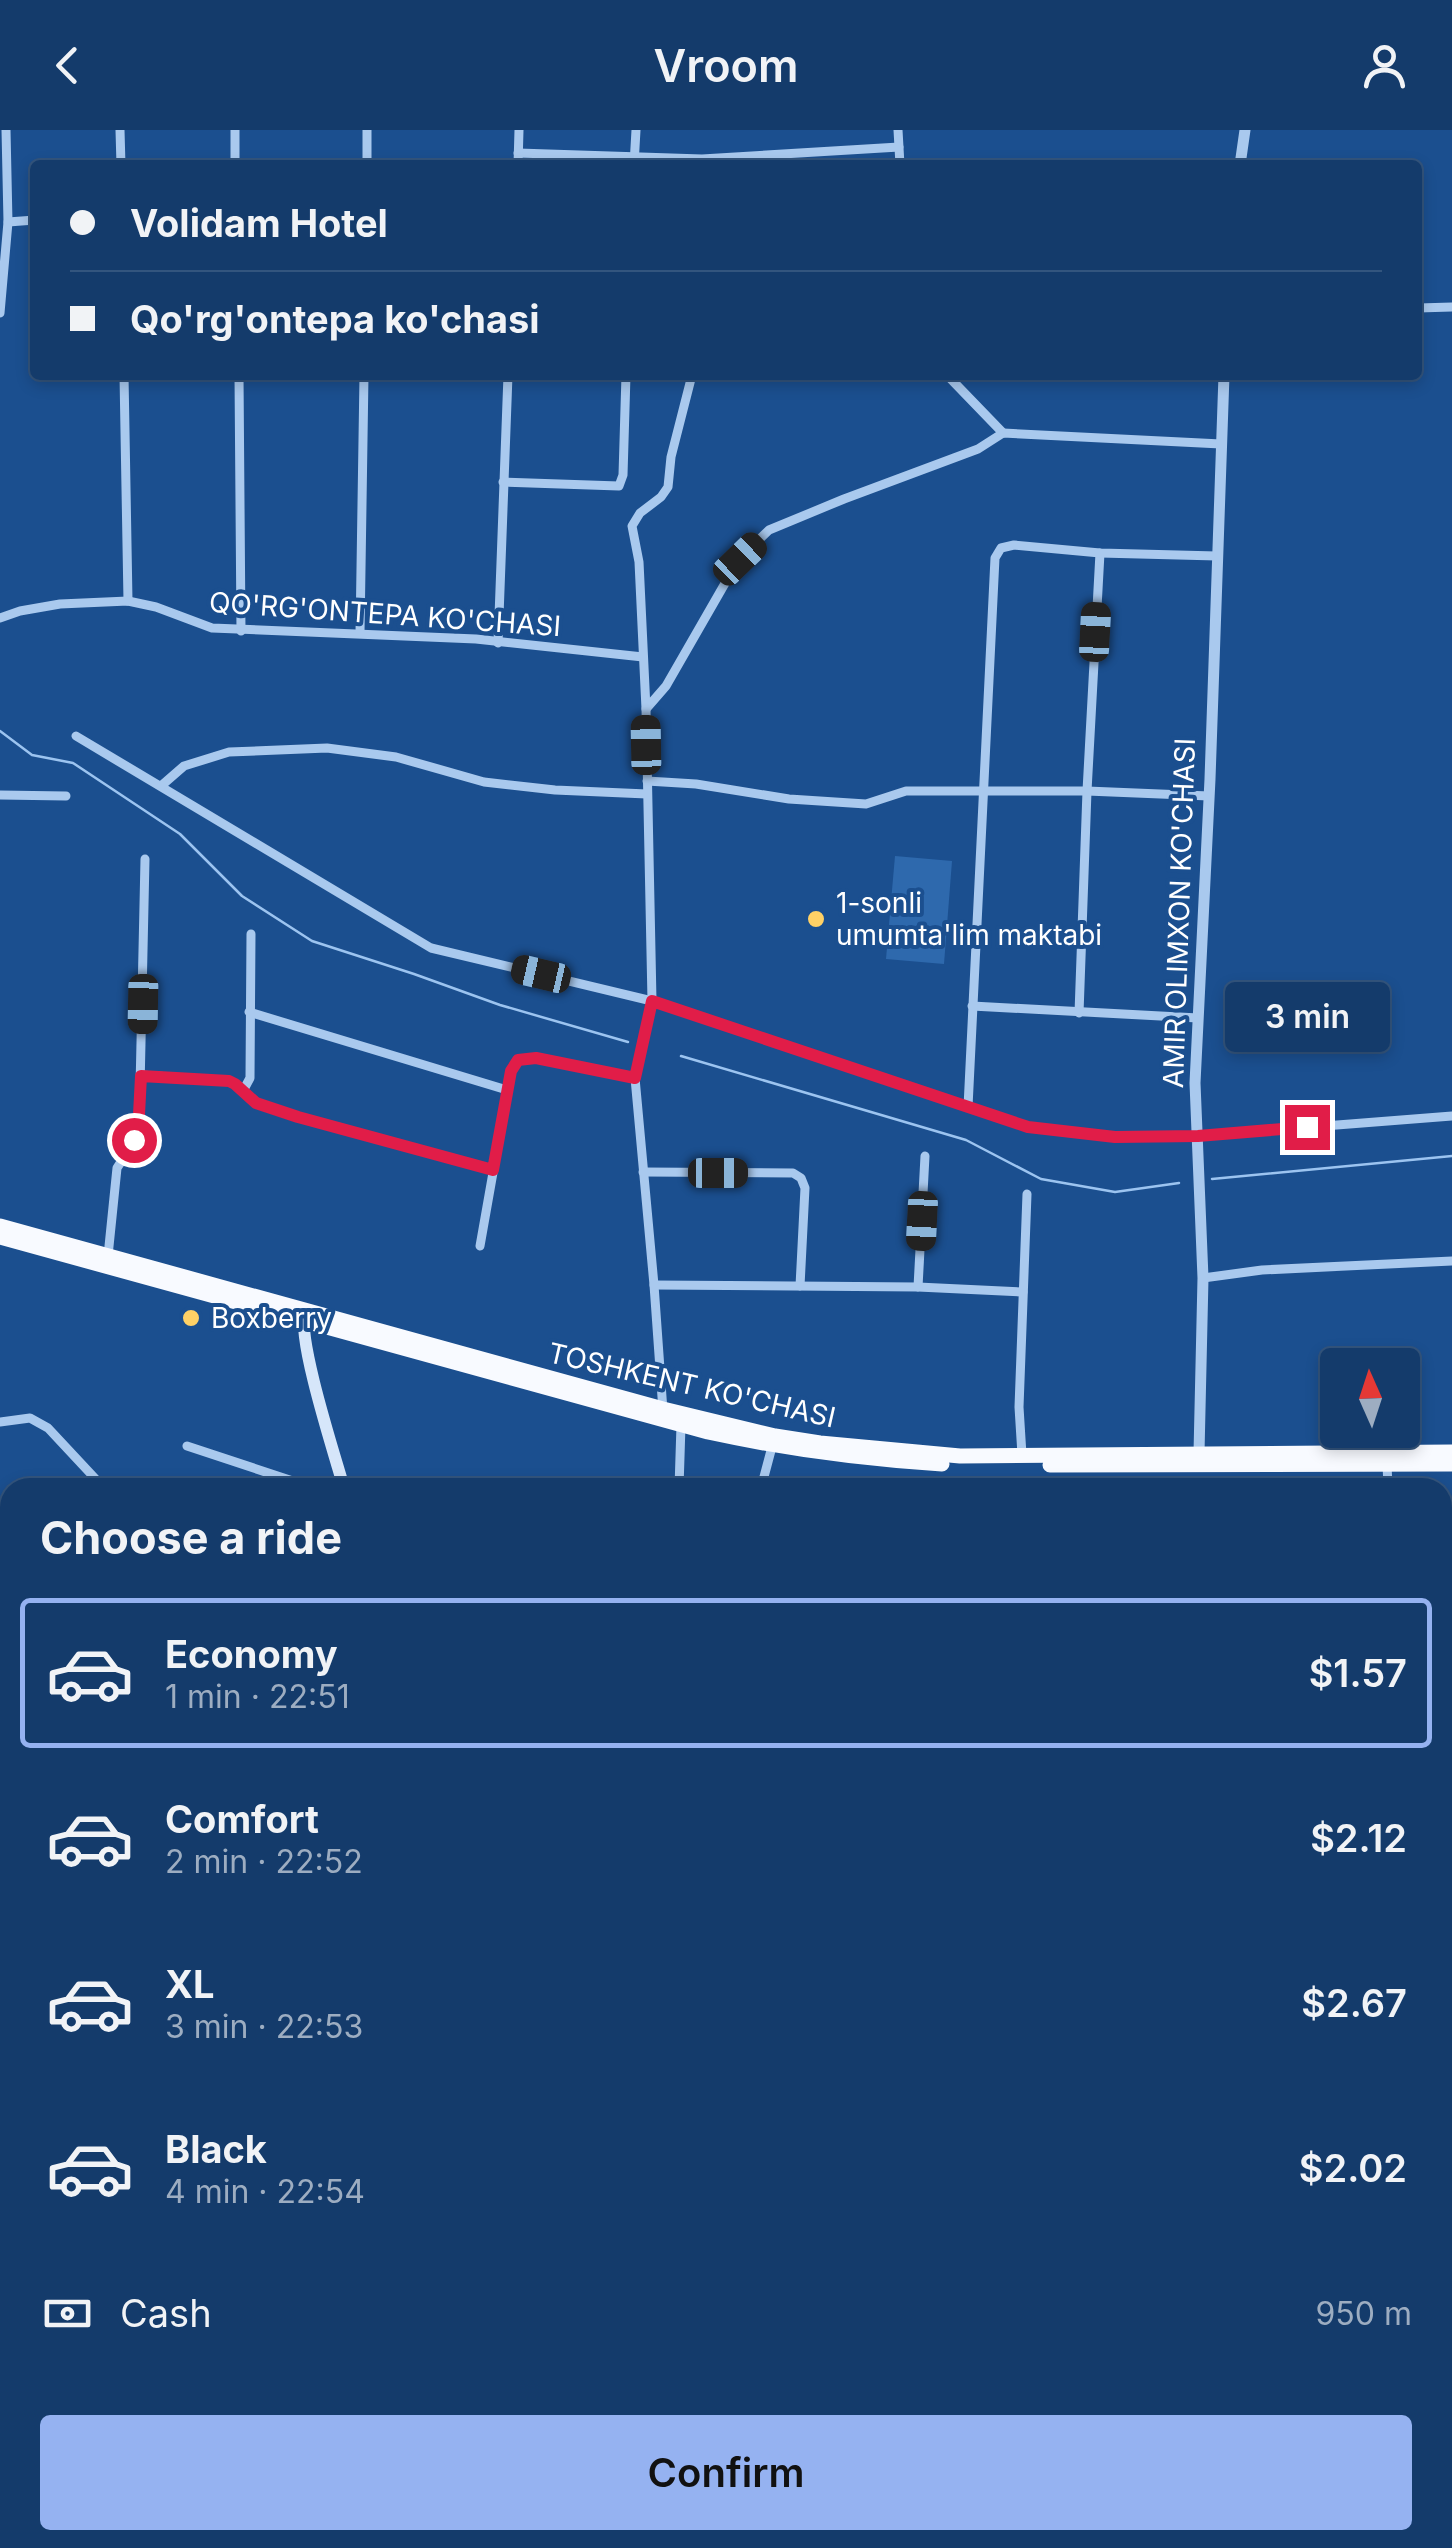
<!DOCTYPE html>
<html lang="en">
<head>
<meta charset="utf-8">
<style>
  :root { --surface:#143b6b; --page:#214673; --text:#f1f3f6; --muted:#9dadc1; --line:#33557e; --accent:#95b2f1 }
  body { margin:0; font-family:Inter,sans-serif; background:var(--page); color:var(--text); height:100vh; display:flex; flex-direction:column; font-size:38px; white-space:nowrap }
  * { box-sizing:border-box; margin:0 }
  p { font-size:32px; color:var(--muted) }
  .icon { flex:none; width:55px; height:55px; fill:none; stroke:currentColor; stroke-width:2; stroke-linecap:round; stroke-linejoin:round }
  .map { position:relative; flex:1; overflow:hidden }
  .sheet { position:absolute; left:0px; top:1348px; width:1452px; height:1072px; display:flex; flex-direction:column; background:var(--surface); border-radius:30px 30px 0 0; box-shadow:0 5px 15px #0003,0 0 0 2px var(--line) }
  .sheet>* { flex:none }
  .hud { position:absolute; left:30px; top:30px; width:1392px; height:220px; border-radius:10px; box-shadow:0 5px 15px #0003,0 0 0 2px var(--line); display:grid; align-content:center; height:220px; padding:0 40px; background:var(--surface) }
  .needle { width:65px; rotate:357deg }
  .buttons { position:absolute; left:1320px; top:1218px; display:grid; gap:20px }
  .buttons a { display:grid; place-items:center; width:100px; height:100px; border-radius:10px; background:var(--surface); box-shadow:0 5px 15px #0003,0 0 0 2px var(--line); font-size:50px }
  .end { position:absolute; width:45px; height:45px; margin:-22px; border:12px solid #e11d48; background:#fff; box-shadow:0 0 0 5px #fff }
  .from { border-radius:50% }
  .bubble { position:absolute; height:70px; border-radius:10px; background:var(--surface); box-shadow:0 5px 15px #0003,0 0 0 2px var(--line); font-size:32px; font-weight:600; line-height:70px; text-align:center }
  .car { position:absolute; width:30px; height:60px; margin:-30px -15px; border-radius:12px; box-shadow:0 0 8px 2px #0007; background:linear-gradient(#222 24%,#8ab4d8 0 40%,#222 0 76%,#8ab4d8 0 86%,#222 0) }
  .hud b { display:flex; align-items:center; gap:35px; height:95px; font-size:38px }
  .hud b+b { border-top:2px solid var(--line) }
  .hud i { width:25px; height:25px; background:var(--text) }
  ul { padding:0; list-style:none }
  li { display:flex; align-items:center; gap:30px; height:150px; margin:0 20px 15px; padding:0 20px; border:5px solid transparent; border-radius:10px }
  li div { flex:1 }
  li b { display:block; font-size:38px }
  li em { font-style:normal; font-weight:600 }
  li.on { border-color:var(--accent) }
  li>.icon { width:90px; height:90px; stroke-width:1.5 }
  h2 { padding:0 40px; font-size:45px; line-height:120px }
  .pay { display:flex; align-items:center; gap:25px; height:110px; padding:0 40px; font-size:38px }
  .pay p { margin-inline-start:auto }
  .cta { display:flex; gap:20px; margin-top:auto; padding:20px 40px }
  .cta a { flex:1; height:115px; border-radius:10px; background:var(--accent); color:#111; font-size:40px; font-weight:600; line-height:115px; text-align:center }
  header { display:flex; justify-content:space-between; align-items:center; height:130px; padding:0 40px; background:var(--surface); font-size:45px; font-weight:600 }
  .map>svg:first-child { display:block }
  .park { fill:url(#park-crowns) }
  .garden { fill:#2e69ad }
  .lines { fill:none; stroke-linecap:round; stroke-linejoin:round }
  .stream { stroke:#9cc4f0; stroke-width:2.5 }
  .minor { stroke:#a9c9ee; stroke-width:9 }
  .tertiary { stroke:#a9c9ee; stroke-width:11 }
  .secondary { stroke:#d6e6fa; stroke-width:12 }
  .trunk { stroke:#f8faff; stroke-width:15 }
  .route { stroke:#e11d48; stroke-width:12 }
  .poi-dot { fill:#ffd166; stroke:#1b4f8f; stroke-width:4 }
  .labels { text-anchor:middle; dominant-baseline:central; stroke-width:8; stroke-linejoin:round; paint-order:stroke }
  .street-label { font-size:28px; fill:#fff; stroke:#1b4f8f }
  .poi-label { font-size:28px; fill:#fff; stroke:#1b4f8f; text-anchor:start }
</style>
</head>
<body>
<header><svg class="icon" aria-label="back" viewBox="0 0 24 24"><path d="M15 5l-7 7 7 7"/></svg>Vroom<svg class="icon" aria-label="person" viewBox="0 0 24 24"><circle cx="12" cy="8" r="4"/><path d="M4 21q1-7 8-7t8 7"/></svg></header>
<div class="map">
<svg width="1452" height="2418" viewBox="0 0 1452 2418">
  <defs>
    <pattern id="park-crowns" width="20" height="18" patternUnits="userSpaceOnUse" patternTransform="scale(2.5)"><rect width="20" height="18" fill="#2e69ad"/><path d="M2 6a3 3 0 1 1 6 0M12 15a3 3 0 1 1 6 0" fill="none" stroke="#4d80b9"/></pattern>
  </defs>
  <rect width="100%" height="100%" fill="#1b4f8f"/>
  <path class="park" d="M10 1507V1658L0 1659V1508Z"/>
  <path class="garden" d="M895 726 952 731 944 834 886 829Z"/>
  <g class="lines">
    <g class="stream">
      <path d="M0 601 32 625 73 633 180 704 242 766 312 811 414 844 500 875 628 912"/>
      <path d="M681 926 966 1010 1041 1049 1115 1062 1179 1053"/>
      <path d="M1212 1049 1452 1026"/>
    </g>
    <g class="minor">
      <path d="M120 0 121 35"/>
      <path d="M235 0V35"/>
      <path d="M898 0 900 35"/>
      <path d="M518 23 702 29 899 17"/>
      <path d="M367 35V0"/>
      <path d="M518 35 519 0"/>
      <path d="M634 35 636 0"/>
      <path d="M8 92 35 90"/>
      <path d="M1418 178 1452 177"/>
      <path d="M0 183 8 92 6 0"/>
      <path d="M124 245 128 471"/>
      <path d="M239 245 241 501"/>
      <path d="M947 245 1003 303"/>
      <path d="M503 352 619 356 623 345 626 245"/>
      <path d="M0 488 20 481 60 474 128 471 156 477 212 498 476 509 643 527"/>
      <path d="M360 503 364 245"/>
      <path d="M498 513 508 245"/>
      <path d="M646 579 666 556 739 429 769 400 844 369 978 319 1003 303 1221 314"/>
      <path d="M76 606 431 818 652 871 1028 997 1115 1007 1198 1006 1452 986"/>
      <path d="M647 651 696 654 789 669 866 674 906 661H1087L1209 666"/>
      <path d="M161 656 184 636 229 622 327 618 396 627 484 652 555 660 647 664"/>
      <path d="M0 665 66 666"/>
      <path d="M972 876 1198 888"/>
      <path d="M249 882 507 960"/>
      <path d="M1079 883 1087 661 1100 423"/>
      <path d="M141 945 229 951 235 954 256 973 298 987 493 1040"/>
      <path d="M243 961 250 948 251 804"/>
      <path d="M968 977 995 428 1001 418 1014 415 1100 423 1217 426"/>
      <path d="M643 1042 793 1043 801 1048 805 1058 800 1156"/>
      <path d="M480 1116 511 941 518 930 536 928 635 948"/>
      <path d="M108 1126 117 1038 139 1004 145 729"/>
      <path d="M1203 1148 1262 1140 1452 1131"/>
      <path d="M654 1155 918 1157 1023 1162"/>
      <path d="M918 1157 925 1026"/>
      <path d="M663 1281 654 1155 635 948 652 871 646 579 639 432 632 396 640 383 661 367 668 357 671 327 692 245"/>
      <path d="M0 1292 30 1288 48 1298 104 1358"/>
      <path d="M187 1316 314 1358"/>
      <path d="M1022 1325 1019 1277 1027 1064"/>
      <path d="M1387 1334 1388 1358"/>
      <path d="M679 1358 681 1295"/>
      <path d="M761 1358 773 1313"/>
      <path d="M1442 1494H1452"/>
      <path d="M1442 1664H1452"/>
      <path d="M1442 1761 1452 1760"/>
      <path d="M0 1791 10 1788"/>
      <path d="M1442 1854H1452"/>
      <path d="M1442 1944 1452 1959"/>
      <path d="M0 1981 10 1979"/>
      <path d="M1442 2098 1452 2097"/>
      <path d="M0 2199 10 2195"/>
      <path d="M0 2214 10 2246"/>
      <path d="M0 2381 10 2379"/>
      <path d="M28 2410 29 2418"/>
      <path d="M141 2410 143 2418"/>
      <path d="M340 2410 341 2418"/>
      <path d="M990 2410 991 2418"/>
      <path d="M1137 2410 1138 2418"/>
      <path d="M1285 2410 1286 2418"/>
      <path d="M1408 2410V2418"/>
    </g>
    <g class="tertiary">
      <path d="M1240 35 1245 0"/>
      <path d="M1199 1323 1203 1148 1195 953 1210 649 1224 245"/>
    </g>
    <g class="secondary">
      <path d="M305 1184C297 1209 335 1326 344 1358"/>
      <path d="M666 2410 669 2418"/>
    </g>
    <g class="trunk">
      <path d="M0 1096 663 1279 775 1306 820 1313 960 1326 1452 1322"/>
      <path d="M0 1107 708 1302C786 1319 862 1329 942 1334"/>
      <path d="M1050 1335 1452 1334"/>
    </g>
  </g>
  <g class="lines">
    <path class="route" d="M134 1010 138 1004 141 946 229 951 235 954 256 973 298 987 493 1040 511 941 518 930 536 928 635 948 652 871 1028 997 1115 1007 1198 1006 1307 997"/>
  </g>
  <g class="poi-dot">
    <circle cx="816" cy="789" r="10"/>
    <circle cx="191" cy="1188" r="10"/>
  </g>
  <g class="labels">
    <g class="street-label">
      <text transform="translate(385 484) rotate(4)">QO'RG'ONTEPA KO'CHASI</text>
      <text transform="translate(1179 783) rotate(-88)">AMIR OLIMXON KO'CHASI</text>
      <text transform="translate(692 1255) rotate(13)">TOSHKENT KO'CHASI</text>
    </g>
    <g class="poi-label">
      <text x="836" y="773">1-sonli<tspan x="836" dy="32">umumta'lim maktabi</tspan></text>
      <text x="211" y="1188">Boxberry</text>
    </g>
  </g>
</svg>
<div class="buttons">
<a><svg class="needle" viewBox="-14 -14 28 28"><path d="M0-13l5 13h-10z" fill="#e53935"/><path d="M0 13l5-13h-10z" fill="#9dadc1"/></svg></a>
</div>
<i class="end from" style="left:134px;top:1010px"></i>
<i class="end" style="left:1307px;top:997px"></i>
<div class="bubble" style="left:1225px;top:852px;width:165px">3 min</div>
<i class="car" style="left:740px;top:429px;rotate:46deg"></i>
<i class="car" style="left:1095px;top:502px;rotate:3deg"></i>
<i class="car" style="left:646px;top:615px;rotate:359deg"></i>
<i class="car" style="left:541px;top:844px;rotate:283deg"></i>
<i class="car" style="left:143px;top:874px;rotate:181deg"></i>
<i class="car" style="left:718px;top:1043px;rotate:90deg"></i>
<i class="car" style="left:922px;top:1091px;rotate:183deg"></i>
<div class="hud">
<b><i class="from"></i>Volidam Hotel</b>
<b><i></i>Qo'rg'ontepa ko'chasi</b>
</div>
<section class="sheet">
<h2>Choose a ride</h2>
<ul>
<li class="on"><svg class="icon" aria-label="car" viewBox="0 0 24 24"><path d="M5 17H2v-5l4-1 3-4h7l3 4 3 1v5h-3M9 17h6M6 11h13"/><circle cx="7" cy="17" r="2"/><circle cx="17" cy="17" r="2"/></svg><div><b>Economy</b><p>1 min · 22:51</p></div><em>$1.57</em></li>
<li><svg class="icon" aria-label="car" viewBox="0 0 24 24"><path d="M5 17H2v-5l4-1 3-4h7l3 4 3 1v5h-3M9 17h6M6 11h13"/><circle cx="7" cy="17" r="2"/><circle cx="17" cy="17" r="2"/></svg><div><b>Comfort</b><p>2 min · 22:52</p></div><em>$2.12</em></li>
<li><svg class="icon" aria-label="car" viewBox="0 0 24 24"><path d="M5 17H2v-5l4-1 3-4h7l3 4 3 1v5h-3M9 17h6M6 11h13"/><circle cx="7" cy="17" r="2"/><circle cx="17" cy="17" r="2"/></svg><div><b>XL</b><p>3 min · 22:53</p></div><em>$2.67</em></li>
<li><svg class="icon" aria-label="car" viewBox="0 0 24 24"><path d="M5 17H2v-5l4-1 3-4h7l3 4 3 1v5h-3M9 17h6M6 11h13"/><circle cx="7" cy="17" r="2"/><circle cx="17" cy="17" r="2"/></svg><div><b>Black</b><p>4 min · 22:54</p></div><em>$2.02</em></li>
</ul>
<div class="pay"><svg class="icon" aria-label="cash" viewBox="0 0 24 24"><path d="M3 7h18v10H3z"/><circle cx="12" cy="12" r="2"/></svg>Cash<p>950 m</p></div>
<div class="cta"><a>Confirm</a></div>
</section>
</div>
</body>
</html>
